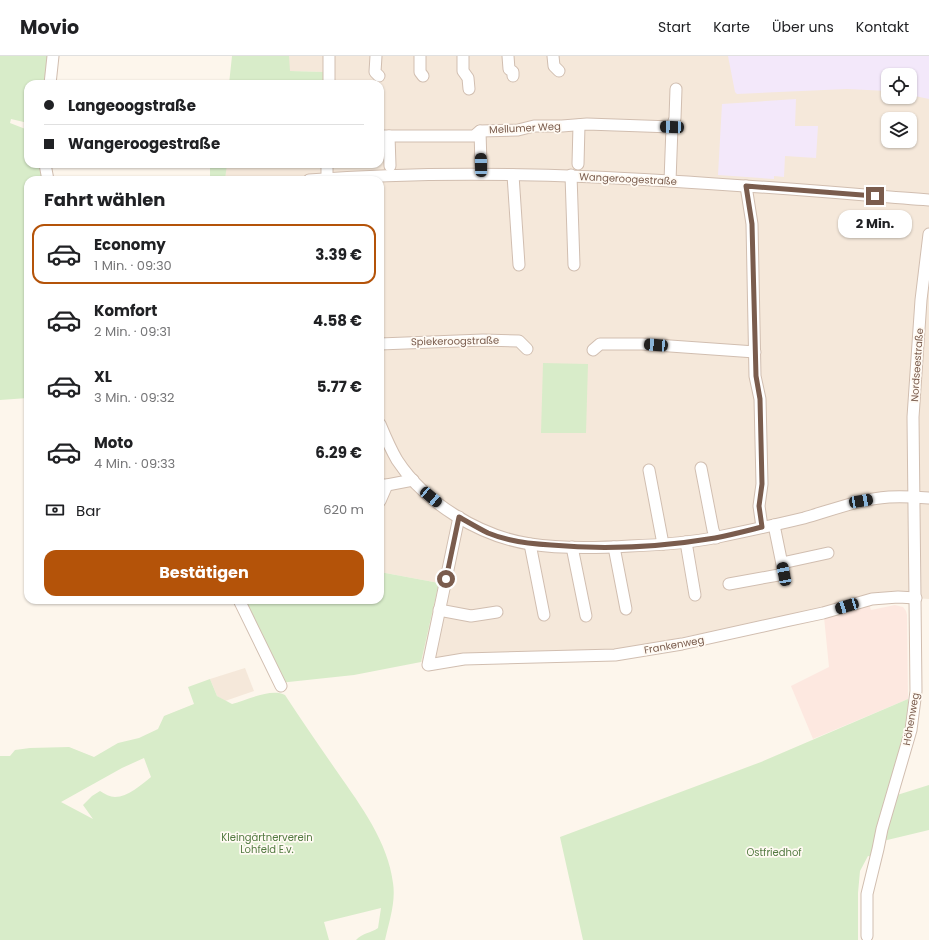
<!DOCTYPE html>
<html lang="de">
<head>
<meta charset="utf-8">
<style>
  :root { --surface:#fff; --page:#f6f6f6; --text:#202124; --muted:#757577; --line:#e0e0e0; --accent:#b45309 }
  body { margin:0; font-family:Poppins,sans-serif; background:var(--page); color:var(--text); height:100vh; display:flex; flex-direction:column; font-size:15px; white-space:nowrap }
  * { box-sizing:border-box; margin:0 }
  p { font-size:13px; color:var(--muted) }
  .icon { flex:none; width:22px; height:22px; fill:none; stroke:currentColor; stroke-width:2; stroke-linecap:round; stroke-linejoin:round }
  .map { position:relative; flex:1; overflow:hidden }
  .details { position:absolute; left:24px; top:120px; width:360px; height:428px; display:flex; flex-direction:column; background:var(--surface); border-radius:12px; box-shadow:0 1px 3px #0004 }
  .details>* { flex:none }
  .guide { position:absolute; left:24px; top:24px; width:360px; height:88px; border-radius:12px; box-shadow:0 1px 3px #0004; display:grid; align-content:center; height:88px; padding:0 20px; background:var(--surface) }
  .fabs { position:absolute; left:881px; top:12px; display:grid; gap:8px }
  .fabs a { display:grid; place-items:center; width:36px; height:36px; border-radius:8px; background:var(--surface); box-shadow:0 1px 3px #0004; font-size:20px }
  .end { position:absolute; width:18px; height:18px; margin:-9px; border:5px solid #7a5c4d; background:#fff; box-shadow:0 0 0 2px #fff }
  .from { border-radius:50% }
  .bubble { position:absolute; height:28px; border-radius:12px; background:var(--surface); box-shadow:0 1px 3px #0004; font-size:13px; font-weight:700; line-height:28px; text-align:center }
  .car { position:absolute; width:12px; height:24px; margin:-12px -6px; border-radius:5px; box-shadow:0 0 3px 1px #0007; background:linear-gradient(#222 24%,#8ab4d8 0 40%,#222 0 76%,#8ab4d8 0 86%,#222 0) }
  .guide b { display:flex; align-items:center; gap:14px; height:38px; font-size:15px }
  .guide b+b { border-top:1px solid var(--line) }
  .guide i { width:10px; height:10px; background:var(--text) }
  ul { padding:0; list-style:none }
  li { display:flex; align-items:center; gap:12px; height:60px; margin:0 8px 6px; padding:0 12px; border:2px solid transparent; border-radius:12px }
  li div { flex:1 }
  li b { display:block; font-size:15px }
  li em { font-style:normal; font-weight:700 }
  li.active { border-color:var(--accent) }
  li>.icon { width:36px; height:36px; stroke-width:1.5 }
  h2 { padding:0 20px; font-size:18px; line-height:48px }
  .pay { display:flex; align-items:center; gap:10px; height:44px; padding:0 20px; font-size:15px }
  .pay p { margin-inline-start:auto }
  .cta { display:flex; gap:8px; margin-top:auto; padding:8px 20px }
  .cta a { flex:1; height:46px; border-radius:12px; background:var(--accent); color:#fff; font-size:16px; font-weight:700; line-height:46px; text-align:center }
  header { display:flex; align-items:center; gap:24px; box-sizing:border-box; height:56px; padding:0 20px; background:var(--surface); border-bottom:1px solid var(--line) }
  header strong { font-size:19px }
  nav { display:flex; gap:22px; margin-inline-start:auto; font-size:14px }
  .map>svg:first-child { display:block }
  .residential { fill:#f5e8da; fill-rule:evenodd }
  .commercial { fill:#fde8e0 }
  .education { fill:#f3e8fa }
  .green { fill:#d8ecc9; fill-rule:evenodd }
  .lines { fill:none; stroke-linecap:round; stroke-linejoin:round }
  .minor-casing { stroke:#d1beb0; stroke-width:13 }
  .minor { stroke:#fff; stroke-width:11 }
  .route { stroke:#7a5c4d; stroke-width:5 }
  .labels { text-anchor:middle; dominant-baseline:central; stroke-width:3.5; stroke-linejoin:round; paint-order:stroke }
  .street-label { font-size:10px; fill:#7a5c4d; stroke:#fffaf3 }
  .park-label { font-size:10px; fill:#537a41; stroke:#fffaf3 }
</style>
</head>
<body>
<header>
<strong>Movio</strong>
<nav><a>Start</a><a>Karte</a><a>Über uns</a><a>Kontakt</a></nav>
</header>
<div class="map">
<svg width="929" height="884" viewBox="0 0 929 884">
  <rect width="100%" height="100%" fill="#fdf6ec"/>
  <g class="residential">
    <path d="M289 0H929V543L871 539 822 553 615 595 429 605 421 606 439 527 380 516V124H225L226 108H380V28H325V16L289 15ZM888 19H910V41H888ZM888 63H910V85H888Z"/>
    <path d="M245 612 254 635 225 645 217 640 210 623Z"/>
  </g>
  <path class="commercial" d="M868 546 871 554 895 549 903 551 906 555 907 559 908 643 813 683 791 630 829 611 824 561Z"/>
  <g class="education">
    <path d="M728 0H929V43L910 39V19H888V35L847 33 737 38 735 36Z"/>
    <path d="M796 43 795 70H818L816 102 785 100 784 121 774 120V123L718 119 722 48Z"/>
  </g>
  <g class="green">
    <path d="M0 0H48L44 28H28V67L11 63 10 67 28 74V108H41L46 124H28V342L0 344Z"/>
    <path d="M232 0H289L290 15 325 16V28H229Z"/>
    <path d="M210 108H227L225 124H210Z"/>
    <path d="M543 307 588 308 586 377H541Z"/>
    <path d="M380 516 439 527 421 606 354 619 279 627 238 544H380Z"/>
    <path d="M210 623 217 640 232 648C247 644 271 632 285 639 302 665 320 691 338 717 361 750 388 786 393 827 396 846 389 866 385 884H356C362 877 371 877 378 872L381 852 324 866 329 884H0V700H10L15 694 30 692 69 691 94 701 118 687 139 682 158 673 164 660 194 648 188 631ZM144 702 151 721C141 729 128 741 115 741 110 741 105 738 100 735L92 740 83 749 93 763 61 746 122 712Z"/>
    <path d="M908 643 909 652 901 699 873 801 868 800 860 815 858 837V884H583L560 781 761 706Z"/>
    <path d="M929 729V774L883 785 897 739Z"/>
  </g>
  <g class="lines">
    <defs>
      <g id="minor">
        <path d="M376 0 375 16 379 20"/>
        <path d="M420 0V16L423 20"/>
        <path d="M463 0V15L468 22 469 33"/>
        <path d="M508 0 509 13 513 16V20"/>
        <path d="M553 0 554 10 559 15"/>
        <path d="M50 28 53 0"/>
        <path d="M329 28V0"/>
        <path d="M672 71 675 62 676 33"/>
        <path d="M480 75 481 109"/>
        <path d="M380 80H474L480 75 518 74 534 70H562L587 68 672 71 670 125"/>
        <path d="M389 80 390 110"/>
        <path d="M45 108 48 124"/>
        <path d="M578 108 579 69"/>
        <path d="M513 119 519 209"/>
        <path d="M571 119 574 209"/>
        <path d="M309 124C516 108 723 128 929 144"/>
        <path d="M327 124V108"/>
        <path d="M746 130 752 168 755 320 760 343 762 428 759 450 762 471"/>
        <path d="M380 288 483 284 519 285 527 293"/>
        <path d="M593 294 600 288H642L755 296"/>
        <path d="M380 368C385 380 390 392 397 404 425 447 479 480 530 488 562 493 597 492 630 490 659 489 689 487 718 481 747 475 775 469 804 462 832 454 860 443 889 441 903 440 916 441 929 442"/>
        <path d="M701 412 713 474 716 482"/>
        <path d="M649 414 663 488"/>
        <path d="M380 429H387L413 424"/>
        <path d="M380 445 387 429"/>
        <path d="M459 461 428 609 464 603 615 599 682 588 786 565 823 557 872 543 898 541 916 542"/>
        <path d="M686 486 695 539"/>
        <path d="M530 488 544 559"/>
        <path d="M572 491 586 560"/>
        <path d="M614 491 626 553"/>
        <path d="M782 507 828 497"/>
        <path d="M729 528 784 518 774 469"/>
        <path d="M239 544 281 630"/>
        <path d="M439 554 471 560 497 556"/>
        <path d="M867 880V838L878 793 882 773 911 674 916 635 913 361 921 244 929 178"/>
      </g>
    </defs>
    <use href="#minor" class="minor-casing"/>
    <use href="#minor" class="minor"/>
  </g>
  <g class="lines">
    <path class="route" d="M446 523 459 461C468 466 478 472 488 477 507 485 530 488 551 489 605 494 661 491 715 482 731 479 746 475 762 471L759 450 762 428 760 343 756 320 752 168 746 130 875 140"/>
  </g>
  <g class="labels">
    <g class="street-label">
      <text transform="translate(525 72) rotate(-3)">Mellumer Weg</text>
      <text transform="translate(628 123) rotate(3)">Wangeroogestraße</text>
      <text transform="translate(455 285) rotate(-1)">Spiekeroogstraße</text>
      <text transform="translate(917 309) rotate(-86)">Nordseestraße</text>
      <text transform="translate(674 589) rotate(-10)">Frankenweg</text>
      <text transform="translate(911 663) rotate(-80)">Höhenweg</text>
    </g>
    <g class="park-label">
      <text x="267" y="781">Kleingärtnerverein<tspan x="267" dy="12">Lohfeld E.v.</tspan></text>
      <text x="774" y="796">Ostfriedhof</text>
    </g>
  </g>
</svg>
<div class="fabs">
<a><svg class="icon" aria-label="locate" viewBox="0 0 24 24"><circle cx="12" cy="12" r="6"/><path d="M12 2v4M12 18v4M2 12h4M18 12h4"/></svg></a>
<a><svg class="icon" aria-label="layers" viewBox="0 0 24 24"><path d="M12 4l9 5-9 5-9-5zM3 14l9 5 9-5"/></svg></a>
</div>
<i class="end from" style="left:446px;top:523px"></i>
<i class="end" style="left:875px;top:140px"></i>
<div class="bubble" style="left:838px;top:154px;width:74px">2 Min.</div>
<i class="car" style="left:672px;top:71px;rotate:272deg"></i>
<i class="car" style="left:481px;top:109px;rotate:359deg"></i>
<i class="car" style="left:656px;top:289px;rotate:274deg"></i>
<i class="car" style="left:431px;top:441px;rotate:130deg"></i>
<i class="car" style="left:861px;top:445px;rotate:80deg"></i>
<i class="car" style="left:784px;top:518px;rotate:349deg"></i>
<i class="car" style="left:847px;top:550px;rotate:253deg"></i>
<div class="guide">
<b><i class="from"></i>Langeoogstraße</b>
<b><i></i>Wangeroogestraße</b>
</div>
<section class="details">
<h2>Fahrt wählen</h2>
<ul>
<li class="active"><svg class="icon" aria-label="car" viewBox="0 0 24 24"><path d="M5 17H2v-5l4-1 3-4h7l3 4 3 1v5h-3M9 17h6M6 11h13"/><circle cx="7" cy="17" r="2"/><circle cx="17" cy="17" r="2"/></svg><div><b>Economy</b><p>1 Min. · 09:30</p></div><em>3.39 €</em></li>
<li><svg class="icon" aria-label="car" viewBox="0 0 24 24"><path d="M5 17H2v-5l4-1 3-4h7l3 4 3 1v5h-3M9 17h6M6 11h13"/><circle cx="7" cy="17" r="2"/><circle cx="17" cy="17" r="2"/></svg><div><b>Komfort</b><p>2 Min. · 09:31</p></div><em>4.58 €</em></li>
<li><svg class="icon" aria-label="car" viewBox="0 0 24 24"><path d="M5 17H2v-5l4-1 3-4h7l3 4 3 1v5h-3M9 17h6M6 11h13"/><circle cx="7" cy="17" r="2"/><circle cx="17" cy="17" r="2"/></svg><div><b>XL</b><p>3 Min. · 09:32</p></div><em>5.77 €</em></li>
<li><svg class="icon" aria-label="car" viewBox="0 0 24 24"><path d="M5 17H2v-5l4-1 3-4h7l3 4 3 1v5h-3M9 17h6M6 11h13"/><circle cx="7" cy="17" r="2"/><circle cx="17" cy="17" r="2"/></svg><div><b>Moto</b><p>4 Min. · 09:33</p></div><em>6.29 €</em></li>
</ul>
<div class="pay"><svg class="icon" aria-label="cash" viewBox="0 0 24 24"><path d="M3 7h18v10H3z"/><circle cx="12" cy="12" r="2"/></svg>Bar<p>620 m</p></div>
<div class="cta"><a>Bestätigen</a></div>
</section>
</div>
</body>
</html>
